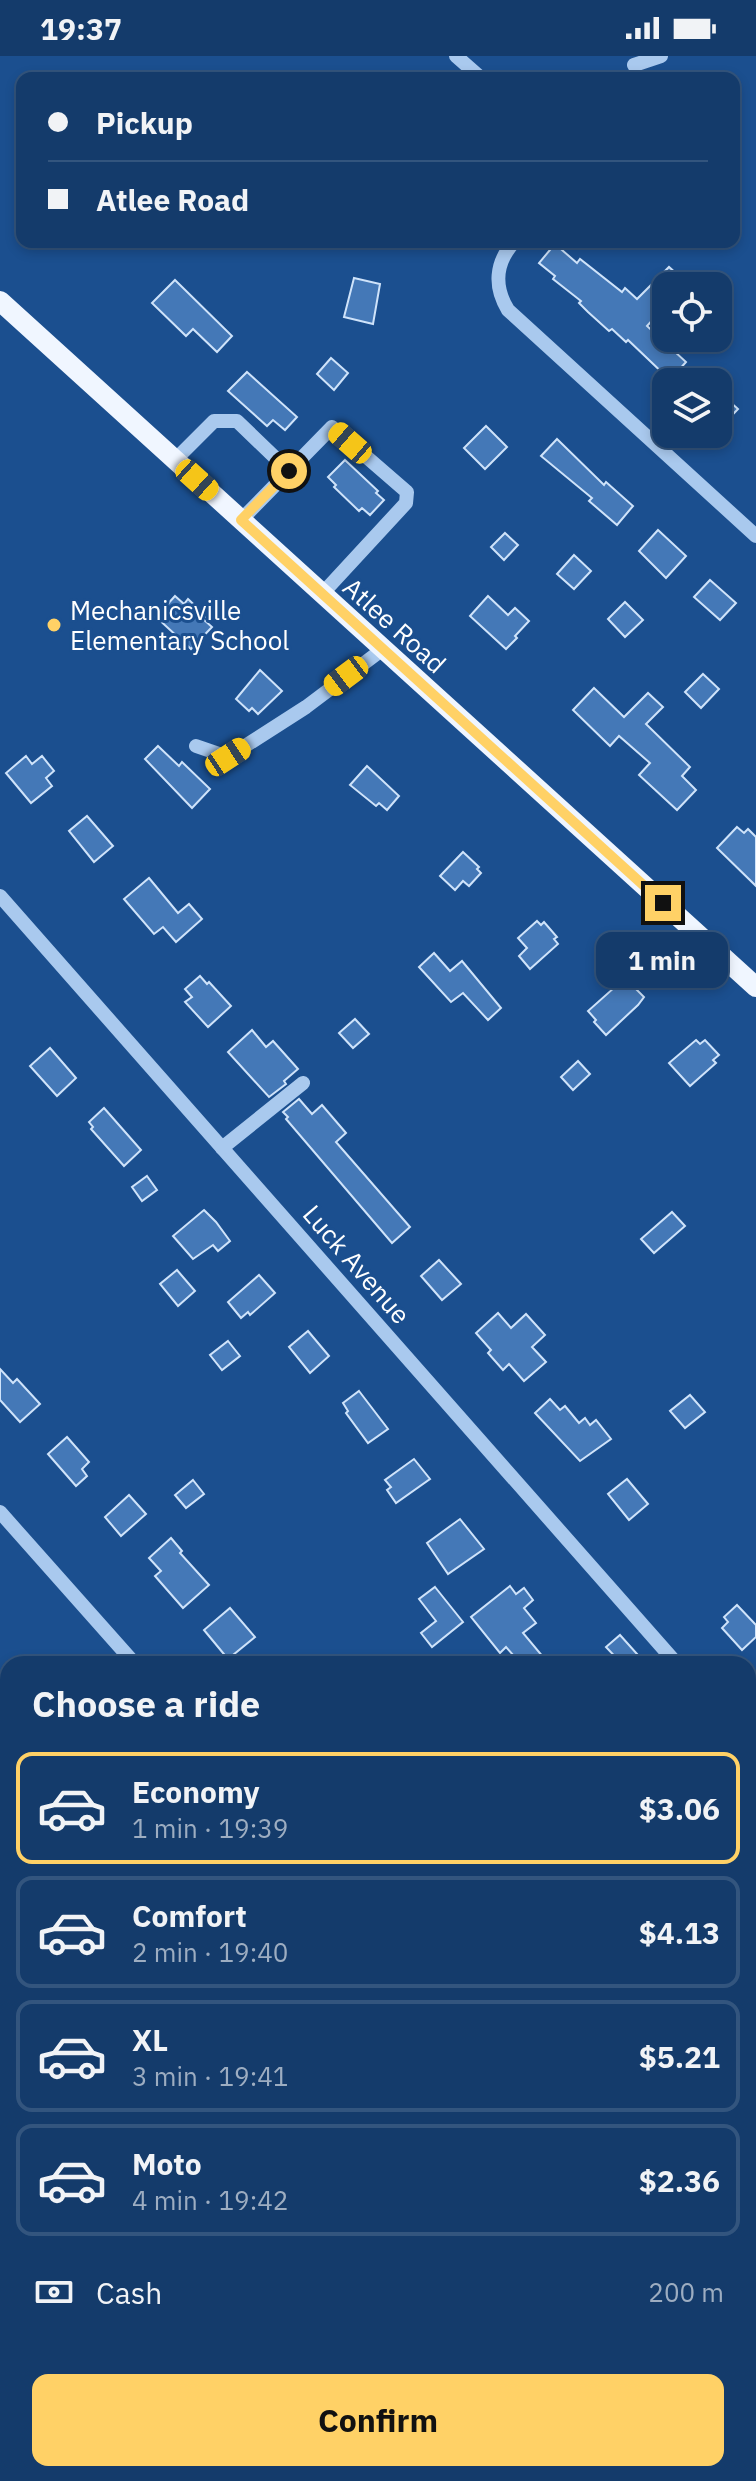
<!DOCTYPE html>
<html lang="en">
<head>
<meta charset="utf-8">
<style>
  :root { --surface:#143b6b; --page:#214673; --text:#f1f3f6; --muted:#9dadc1; --line:#33557e; --accent:#ffd166 }
  body { margin:0; font-family:"IBM Plex Sans",sans-serif; background:var(--page); color:var(--text); height:100vh; display:flex; flex-direction:column; font-size:30px; white-space:nowrap }
  * { box-sizing:border-box; margin:0 }
  p { font-size:26px; color:var(--muted) }
  .icon { flex:none; width:44px; height:44px; fill:none; stroke:currentColor; stroke-width:2; stroke-linecap:round; stroke-linejoin:round }
  .map { position:relative; flex:1; overflow:hidden }
  .side { position:absolute; left:0px; top:1600px; width:756px; height:826px; display:flex; flex-direction:column; background:var(--surface); border-radius:24px 24px 0 0; box-shadow:0 4px 12px #0003,0 0 0 2px var(--line) }
  .side>* { flex:none }
  .banner { position:absolute; left:16px; top:16px; width:724px; height:176px; border-radius:16px; box-shadow:0 4px 12px #0003,0 0 0 2px var(--line); display:grid; align-content:center; height:176px; padding:0 32px; background:var(--surface) }
  .buttons { position:absolute; left:652px; top:216px; display:grid; gap:16px }
  .buttons a { display:grid; place-items:center; width:80px; height:80px; border-radius:16px; background:var(--surface); box-shadow:0 4px 12px #0003,0 0 0 2px var(--line); font-size:40px }
  .end { position:absolute; width:36px; height:36px; margin:-18px; border:10px solid #ffd166; background:#111; box-shadow:0 0 0 4px #111 }
  .from { border-radius:50% }
  .bubble { position:absolute; height:56px; border-radius:16px; background:var(--surface); box-shadow:0 4px 12px #0003,0 0 0 2px var(--line); font-size:26px; font-weight:800; line-height:56px; text-align:center }
  .car { position:absolute; width:24px; height:48px; margin:-24px -12px; border-radius:10px; box-shadow:0 0 6px 2px #0007; background:linear-gradient(#f5c518 24%,#345 0 40%,#f5c518 0 76%,#345 0 86%,#f5c518 0) }
  .banner b { display:flex; align-items:center; gap:28px; height:76px; font-size:30px }
  .banner b+b { border-top:2px solid var(--line) }
  .banner i { width:20px; height:20px; background:var(--text) }
  ul { padding:0; list-style:none }
  li { display:flex; align-items:center; gap:24px; height:112px; margin:0 16px 12px; padding:0 16px; border:4px solid var(--line); border-radius:16px }
  li div { flex:1 }
  li b { display:block; font-size:30px }
  li em { font-style:normal; font-weight:800 }
  li.selected { border-color:var(--accent) }
  li>.icon { width:72px; height:72px; stroke-width:1.5 }
  h2 { padding:0 32px; font-size:36px; line-height:96px }
  .pay { display:flex; align-items:center; gap:20px; height:88px; padding:0 32px; font-size:30px }
  .pay p { margin-inline-start:auto }
  .primary-button { display:flex; gap:16px; margin-top:auto; padding:16px 32px }
  .primary-button a { flex:1; height:92px; border-radius:16px; background:var(--accent); color:#111; font-size:32px; font-weight:800; line-height:92px; text-align:center }
  .status { display:flex; justify-content:space-between; align-items:center; height:56px; padding:0 40px; background:var(--surface); direction:ltr }
  .status svg { height:22px; fill:currentColor }
  .map>svg:first-child { display:block }
  .building { fill:#4478b7; stroke:#cfe3fa; stroke-width:2 }
  .lines { fill:none; stroke-linecap:round; stroke-linejoin:round }
  .minor { stroke:#a9c9ee; stroke-width:14 }
  .major { stroke:#f0f6ff; stroke-width:20 }
  .route { stroke:#ffd166; stroke-width:10 }
  .poi-dot { fill:#ffd166; stroke:#1b4f8f; stroke-width:3 }
  .labels { text-anchor:middle; dominant-baseline:central; stroke-width:6; stroke-linejoin:round; paint-order:stroke }
  .poi-label { font-size:26px; fill:#fff; stroke:#1b4f8f; text-anchor:start }
  .street-label { font-size:26px; fill:#fff; stroke:#1b4f8f }
</style>
</head>
<body>
<div class="status"><b>19:37</b><svg viewBox="0 0 49 12"><path d="M0 12V9h3v3zM5 12V6h3v6zM10 12V3h3v9zM15 12V0h3v12zM26 1h20v11H26zM47 4h2v5h-2z"/></svg></div>
<div class="map">
<svg width="756" height="2425" viewBox="0 0 756 2425">
  <rect width="100%" height="100%" fill="#1b4f8f"/>
  <g class="building">
    <path d="M555 188 577 207 580 203 622 236 625 232 637 243 669 211 690 230H666V249L647 270 686 306 670 324 628 284 626 286 612 273 609 275 588 256 579 247 581 245 553 223 555 220 539 207Z"/>
    <path d="M354 222 380 228 373 268 344 261Z"/>
    <path d="M175 224 232 280 217 296 193 273 186 280 152 247Z"/>
    <path d="M331 302 348 317 334 334 317 318Z"/>
    <path d="M247 316 297 361 285 374 273 364 267 370 228 335Z"/>
    <path d="M718 335 738 353 718 374Z"/>
    <path d="M486 370 507 391 485 413 464 392Z"/>
    <path d="M557 383 604 429 606 426 633 450 617 469 589 445 592 442 541 400Z"/>
    <path d="M345 404 378 435 376 437 384 444 370 459 362 452 359 455 334 431 336 429 328 421Z"/>
    <path d="M658 474 686 500 666 522 639 495Z"/>
    <path d="M505 477 518 489 504 504 491 491Z"/>
    <path d="M574 499 591 515 574 533 557 518Z"/>
    <path d="M710 524 736 547 720 564 694 541Z"/>
    <path d="M175 540 184 548 188 543 206 560 203 563 212 571 191 593 156 561Z"/>
    <path d="M488 540 508 559 515 552 529 565 515 580 517 582 506 593 470 560Z"/>
    <path d="M625 546 643 564 625 581 608 563Z"/>
    <path d="M260 614 282 635 258 658 252 652 249 655 236 643Z"/>
    <path d="M703 618 719 633 701 652 685 636Z"/>
    <path d="M594 632 624 661 648 637 663 651 646 668 690 711 682 720 696 734 677 754 639 719 650 707 619 680 610 690 573 654Z"/>
    <path d="M158 690 179 710 182 706 210 733 192 752 145 703Z"/>
    <path d="M26 700 32 708 42 700 54 715 46 722 52 730 31 747 6 717Z"/>
    <path d="M367 710 399 740 387 754 379 747 376 750 350 729Z"/>
    <path d="M87 760 113 790 94 806 69 775Z"/>
    <path d="M737 771 744 777 748 773 756 781V830L717 792Z"/>
    <path d="M463 796 479 811 477 813 481 817 469 830 463 825 455 834 440 820Z"/>
    <path d="M149 822 178 857 189 848 202 863 176 886 163 871 154 878 124 843Z"/>
    <path d="M537 865 541 869 544 866 557 881 554 883 558 888 530 913 519 900 527 892 518 882Z"/>
    <path d="M434 897 450 915 462 905 501 952 488 964 463 937 451 946 419 911Z"/>
    <path d="M200 920 207 928 209 926 231 950 208 971 185 946 192 941 185 933Z"/>
    <path d="M625 922 644 941 638 949 606 979 594 966 596 964 588 955Z"/>
    <path d="M355 963 369 978 353 992 339 977Z"/>
    <path d="M252 974 266 991 273 985 298 1013 284 1025 286 1028 269 1041 228 996Z"/>
    <path d="M696 984 700 988 705 984 719 999 713 1004 716 1007 690 1030 669 1007Z"/>
    <path d="M50 992 76 1022 57 1040 30 1010Z"/>
    <path d="M578 1005 590 1018 573 1034 561 1021Z"/>
    <path d="M299 1043 312 1058 322 1049 346 1077 336 1086 410 1171 392 1187 286 1063 288 1061 283 1056Z"/>
    <path d="M104 1052 141 1094 124 1110 91 1073 93 1071 89 1066Z"/>
    <path d="M147 1120 157 1134 142 1145 132 1131Z"/>
    <path d="M204 1154 216 1166 230 1185 218 1195 213 1189 193 1203 173 1180Z"/>
    <path d="M672 1156 685 1170 654 1197 641 1183Z"/>
    <path d="M439 1204 461 1228 442 1244 421 1220Z"/>
    <path d="M177 1214 195 1235 178 1250 160 1228Z"/>
    <path d="M259 1219 275 1237 250 1259 248 1256 241 1262 228 1246Z"/>
    <path d="M498 1257 511 1272 526 1258 545 1279 532 1291 546 1306 524 1325 509 1308 503 1314 488 1297 491 1294 476 1277Z"/>
    <path d="M308 1275 329 1300 310 1317 289 1291Z"/>
    <path d="M228 1285 240 1300 222 1314 210 1299Z"/>
    <path d="M0 1313 13 1327 17 1323 40 1348 20 1366 0 1344Z"/>
    <path d="M359 1335 388 1373 368 1387 346 1357 348 1355 343 1347Z"/>
    <path d="M690 1339 705 1356 685 1372 670 1355Z"/>
    <path d="M550 1343 560 1354 565 1350 579 1367 585 1362 590 1369 596 1364 611 1383 580 1405 535 1357Z"/>
    <path d="M67 1381 89 1406 82 1413 87 1420 76 1430 48 1398Z"/>
    <path d="M414 1403 430 1423 396 1447 387 1434 391 1431 385 1424Z"/>
    <path d="M627 1423 648 1448 629 1464 608 1438Z"/>
    <path d="M193 1424 204 1438 186 1452 175 1439Z"/>
    <path d="M129 1439 146 1458 121 1480 105 1461Z"/>
    <path d="M460 1463 484 1493 448 1518 427 1487Z"/>
    <path d="M171 1482 182 1495 180 1497 209 1529 183 1552 155 1520 161 1515 149 1502Z"/>
    <path d="M510 1530 516 1538 524 1532 533 1544 524 1552 536 1567 523 1577 549 1608H521L506 1591 500 1597 471 1561Z"/>
    <path d="M435 1531 463 1566 432 1591 421 1577 436 1565 419 1543Z"/>
    <path d="M737 1549 756 1569V1581L742 1594 722 1572 728 1566 724 1561Z"/>
    <path d="M230 1552 255 1581 228 1603 204 1574Z"/>
    <path d="M620 1579 646 1608H622L606 1591Z"/>
  </g>
  <g class="lines">
    <g class="minor">
      <path d="M456 0 481 22"/>
      <path d="M634 9 661 0"/>
      <path d="M514 186C495 207 494 231 508 254L756 480"/>
      <path d="M175 404 214 365H237L289 415"/>
      <path d="M241 464 332 371 407 436 406 447 322 538"/>
      <path d="M196 690 228 701 306 651 383 593"/>
      <path d="M0 840 677 1608"/>
      <path d="M222 1092 303 1027"/>
      <path d="M0 1456 135 1608"/>
      <path d="M748 1673 756 1666"/>
      <path d="M748 1965 756 1974"/>
      <path d="M0 2163 8 2171"/>
      <path d="M748 2290 756 2297"/>
      <path d="M0 2332 8 2325"/>
      <path d="M748 2350 756 2341"/>
      <path d="M162 2418 170 2425"/>
      <path d="M649 2418 659 2425"/>
      <path d="M432 2425 438 2418"/>
      <path d="M617 2425 623 2418"/>
      <path d="M688 2425 694 2418"/>
    </g>
    <path class="major" d="M0 245 756 931"/>
  </g>
  <g class="lines">
    <path class="route" d="M289 415 241 464 663 847"/>
  </g>
  <circle class="poi-dot" cx="54" cy="569" r="8"/>
  <g class="labels">
    <g class="poi-label">
      <text x="70" y="554">Mechanicsville<tspan x="70" dy="30">Elementary School</tspan></text>
    </g>
    <g class="street-label">
      <text transform="translate(395 569) rotate(42)">Atlee Road</text>
      <text transform="translate(357 1208) rotate(49)">Luck Avenue</text>
    </g>
  </g>
</svg>
<div class="buttons">
<a><svg class="icon" aria-label="locate" viewBox="0 0 24 24"><circle cx="12" cy="12" r="6"/><path d="M12 2v4M12 18v4M2 12h4M18 12h4"/></svg></a>
<a><svg class="icon" aria-label="layers" viewBox="0 0 24 24"><path d="M12 4l9 5-9 5-9-5zM3 14l9 5 9-5"/></svg></a>
</div>
<i class="end from" style="left:289px;top:415px"></i>
<i class="end" style="left:663px;top:847px"></i>
<div class="bubble" style="left:596px;top:876px;width:132px">1 min</div>
<i class="car" style="left:350px;top:387px;rotate:311deg"></i>
<i class="car" style="left:197px;top:424px;rotate:132deg"></i>
<i class="car" style="left:346px;top:620px;rotate:233deg"></i>
<i class="car" style="left:228px;top:701px;rotate:57deg"></i>
<div class="banner">
<b><i class="from"></i>Pickup</b>
<b><i></i>Atlee Road</b>
</div>
<section class="side">
<h2>Choose a ride</h2>
<ul>
<li class="selected"><svg class="icon" aria-label="car" viewBox="0 0 24 24"><path d="M5 17H2v-5l4-1 3-4h7l3 4 3 1v5h-3M9 17h6M6 11h13"/><circle cx="7" cy="17" r="2"/><circle cx="17" cy="17" r="2"/></svg><div><b>Economy</b><p>1 min · 19:39</p></div><em>$3.06</em></li>
<li><svg class="icon" aria-label="car" viewBox="0 0 24 24"><path d="M5 17H2v-5l4-1 3-4h7l3 4 3 1v5h-3M9 17h6M6 11h13"/><circle cx="7" cy="17" r="2"/><circle cx="17" cy="17" r="2"/></svg><div><b>Comfort</b><p>2 min · 19:40</p></div><em>$4.13</em></li>
<li><svg class="icon" aria-label="car" viewBox="0 0 24 24"><path d="M5 17H2v-5l4-1 3-4h7l3 4 3 1v5h-3M9 17h6M6 11h13"/><circle cx="7" cy="17" r="2"/><circle cx="17" cy="17" r="2"/></svg><div><b>XL</b><p>3 min · 19:41</p></div><em>$5.21</em></li>
<li><svg class="icon" aria-label="car" viewBox="0 0 24 24"><path d="M5 17H2v-5l4-1 3-4h7l3 4 3 1v5h-3M9 17h6M6 11h13"/><circle cx="7" cy="17" r="2"/><circle cx="17" cy="17" r="2"/></svg><div><b>Moto</b><p>4 min · 19:42</p></div><em>$2.36</em></li>
</ul>
<div class="pay"><svg class="icon" aria-label="cash" viewBox="0 0 24 24"><path d="M3 7h18v10H3z"/><circle cx="12" cy="12" r="2"/></svg>Cash<p>200 m</p></div>
<div class="primary-button"><a>Confirm</a></div>
</section>
</div>
</body>
</html>
